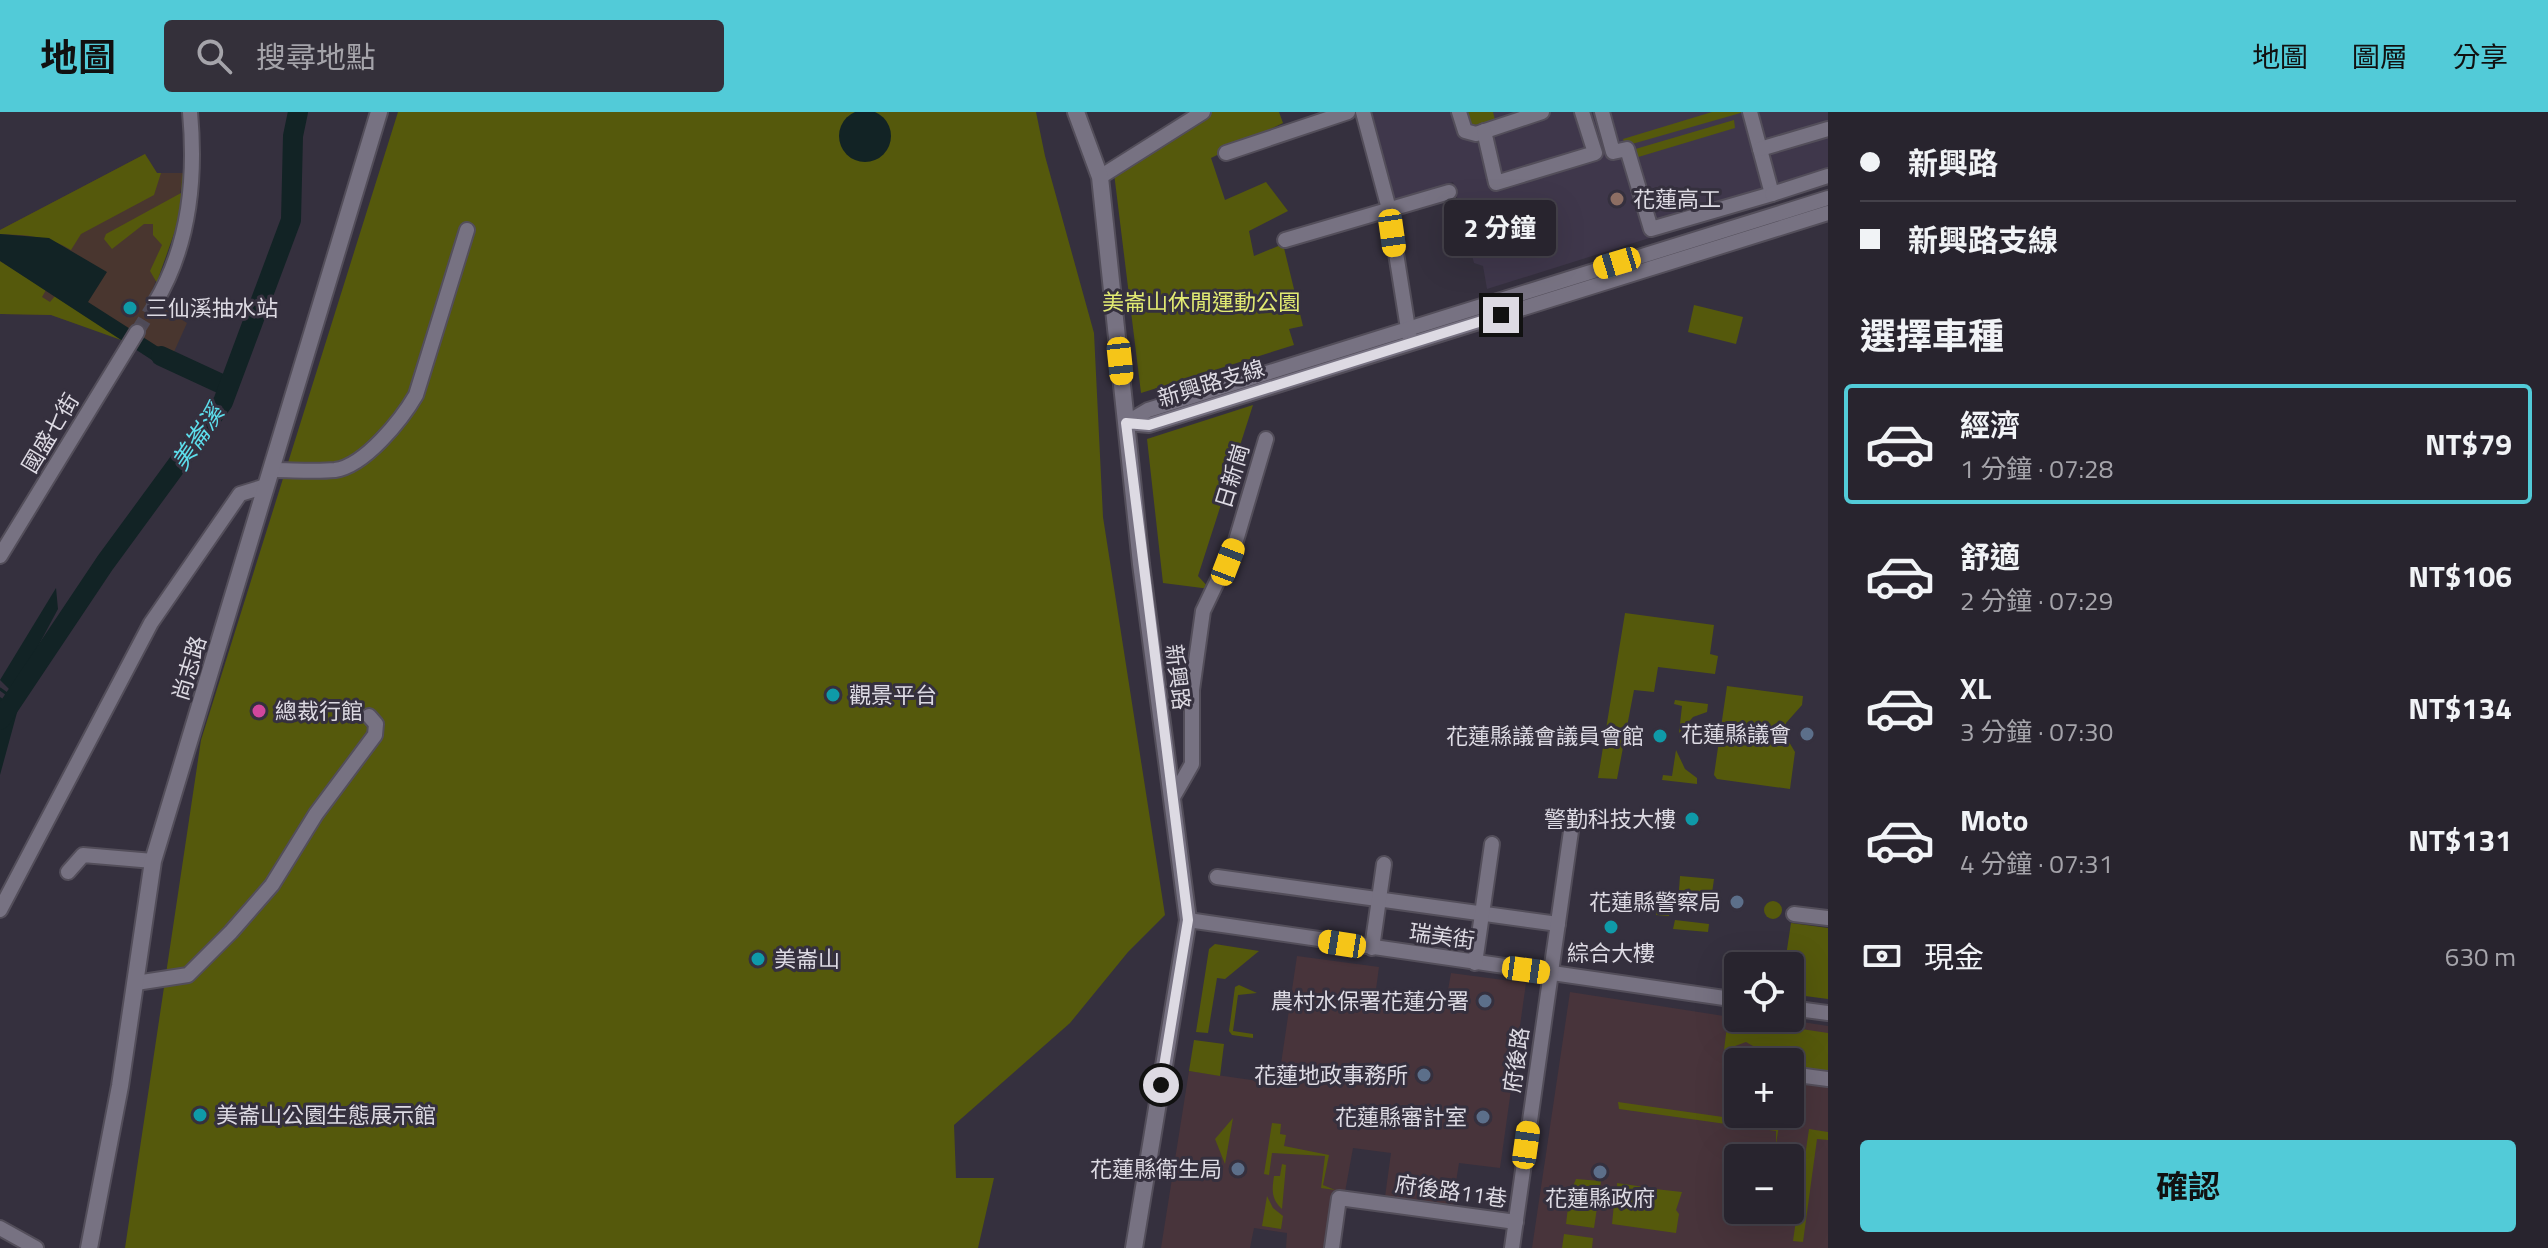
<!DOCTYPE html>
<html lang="zh-TW">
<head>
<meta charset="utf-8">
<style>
  :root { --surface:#28242e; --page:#34303a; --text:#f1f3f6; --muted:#a5a4aa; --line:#44414a; --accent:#52cbd8 }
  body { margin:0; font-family:"Titillium Web","Noto Sans TC",sans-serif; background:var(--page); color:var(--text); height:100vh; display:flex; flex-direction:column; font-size:30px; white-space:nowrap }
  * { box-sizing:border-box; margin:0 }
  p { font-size:26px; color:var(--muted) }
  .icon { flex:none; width:44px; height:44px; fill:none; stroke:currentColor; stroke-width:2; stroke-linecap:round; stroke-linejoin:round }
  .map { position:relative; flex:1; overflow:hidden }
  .drawer { display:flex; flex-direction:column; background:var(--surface); width:720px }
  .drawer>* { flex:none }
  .hud { display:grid; align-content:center; height:176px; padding:0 32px; background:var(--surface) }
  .buttons { position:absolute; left:1724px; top:840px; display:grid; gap:16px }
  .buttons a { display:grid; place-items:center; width:80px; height:80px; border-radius:8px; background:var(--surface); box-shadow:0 8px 32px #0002,0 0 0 2px var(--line); font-size:40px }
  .end { position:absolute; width:36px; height:36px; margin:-18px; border:10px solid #dddae3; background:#111; box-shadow:0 0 0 4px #111 }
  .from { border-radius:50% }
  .bubble { position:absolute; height:56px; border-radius:8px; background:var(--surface); box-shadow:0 8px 32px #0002,0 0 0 2px var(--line); font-size:26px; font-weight:700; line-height:56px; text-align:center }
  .car { position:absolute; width:24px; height:48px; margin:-24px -12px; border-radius:10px; box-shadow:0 0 6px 2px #0007; background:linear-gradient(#f5c518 24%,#345 0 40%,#f5c518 0 76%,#345 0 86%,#f5c518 0) }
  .hud b { display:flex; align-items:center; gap:28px; height:76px; font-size:30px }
  .hud b+b { border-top:2px solid var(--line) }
  .hud i { width:20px; height:20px; background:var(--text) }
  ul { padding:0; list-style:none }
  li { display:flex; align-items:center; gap:24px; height:120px; margin:0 16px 12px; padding:0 16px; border:4px solid transparent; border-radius:8px }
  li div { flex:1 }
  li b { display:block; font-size:30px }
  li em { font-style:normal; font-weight:700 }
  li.on { border-color:var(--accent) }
  li>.icon { width:72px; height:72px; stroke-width:1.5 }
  h2 { padding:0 32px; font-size:36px; line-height:96px }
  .pay { display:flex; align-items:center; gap:20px; height:88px; padding:0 32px; font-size:30px }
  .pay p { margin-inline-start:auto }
  .primary-button { display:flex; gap:16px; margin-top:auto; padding:16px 32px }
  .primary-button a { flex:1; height:92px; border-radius:8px; background:var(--accent); color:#111; font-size:32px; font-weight:700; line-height:92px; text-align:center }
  header { display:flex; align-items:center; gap:48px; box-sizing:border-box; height:112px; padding:0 40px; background:var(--accent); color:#111 }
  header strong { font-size:38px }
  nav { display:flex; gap:44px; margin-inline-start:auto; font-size:28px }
  .search { width:560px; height:72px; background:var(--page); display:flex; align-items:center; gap:20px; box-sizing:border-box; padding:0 28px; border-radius:8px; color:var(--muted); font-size:30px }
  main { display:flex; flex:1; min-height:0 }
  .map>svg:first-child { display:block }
  .commercial { fill:#48343b; fill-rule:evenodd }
  .industrial { fill:#49362f }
  .built { fill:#3f374b }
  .green { fill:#55590c }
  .water { fill:#122325 }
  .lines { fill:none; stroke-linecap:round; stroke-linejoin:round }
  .stream { stroke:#122325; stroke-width:3 }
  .river { stroke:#122325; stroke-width:20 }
  .minor-tunnel { stroke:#4e4a57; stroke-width:14; stroke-dasharray:14 7; stroke-linecap:butt }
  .minor-casing { stroke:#534e5a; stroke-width:18 }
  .tertiary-casing { stroke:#534e5a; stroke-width:20 }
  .minor { stroke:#777282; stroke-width:14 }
  .tertiary { stroke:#777282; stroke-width:16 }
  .route { stroke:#dddae3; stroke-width:10 }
  .education-dot { fill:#8d6e63; stroke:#35303e; stroke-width:3 }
  .culture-dot { fill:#0f9aa8; stroke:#35303e; stroke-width:3 }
  .hotel-dot { fill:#d1479c; stroke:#35303e; stroke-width:3 }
  .service-dot { fill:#5c6f8a; stroke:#35303e; stroke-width:3 }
  .labels { text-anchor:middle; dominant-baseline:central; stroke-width:6; stroke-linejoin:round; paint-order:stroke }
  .poi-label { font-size:22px; fill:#dddae3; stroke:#35303e; text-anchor:end }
  .park-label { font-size:22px; fill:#e1ea72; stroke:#35303e }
  .street-label { font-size:22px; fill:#dddae3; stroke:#35303e }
  .water-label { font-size:24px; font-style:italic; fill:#5ddfed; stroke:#35303e }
</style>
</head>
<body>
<header>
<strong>地圖</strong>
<div class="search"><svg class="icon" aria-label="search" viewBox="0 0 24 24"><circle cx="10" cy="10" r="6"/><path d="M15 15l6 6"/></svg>搜尋地點</div>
<nav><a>地圖</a><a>圖層</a><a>分享</a></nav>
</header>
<main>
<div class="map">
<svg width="1828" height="1136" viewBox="0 0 1828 1136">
  <rect width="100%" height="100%" fill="#35303e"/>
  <g class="commercial">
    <path d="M1297 844 1379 855 1375 885 1445 895 1451 861 1526 871 1500 1056 1459 1051 1452 1095 1385 1085 1391 1041 1353 1036 1345 1080 1335 1079 1327 1136H1286L1287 1121 1254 1116 1250 1136H1161L1189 959 1278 972Z"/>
    <path d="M1570 880 1801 916 1802 910 1828 914V1136H1532ZM1738 950H1790V1002H1738ZM1738 1046H1790V1098H1738Z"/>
  </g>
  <path class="industrial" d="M145 42 157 61H183L175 118 149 187 187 211 173 242 162 254 125 228 51 203 0 202V118Z"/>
  <path class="built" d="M1368 0H1828V62L1793 81 1487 177 1483 154 1474 151 1453 70 1392 91Z"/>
  <g class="green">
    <path d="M398 0H1036L1045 44 1094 221 1103 405 1165 803 1128 840 1070 911 954 1013 956 1066H994L978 1136H125L201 628Z"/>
    <path d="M1211 0H1279L1283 11 1211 46 1225 88 1266 70 1288 99 1249 119 1254 144 1283 132 1303 214 1289 217 1294 233 1141 281 1114 61Z"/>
    <path d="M1465 0H1493L1495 8 1470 17Z"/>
    <path d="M1712 0H1744L1625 34 1623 27Z"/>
    <path d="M1734 8 1735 16 1635 46 1632 38Z"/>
    <path d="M145 42 157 61H161L154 83 81 122 71 138C49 124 26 123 0 122V118Z"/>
    <path d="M182 61C190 93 166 139 157 171L150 159 162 133 153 123V112H144L112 137 104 127 106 122 181 81Z"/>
    <path d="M0 149 46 178 42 185 50 190 55 184 124 229 51 203 0 202Z"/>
    <path d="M1694 193 1743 205 1736 232 1688 220Z"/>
    <path d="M1253 293 1198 464 1210 477 1163 471 1147 327Z"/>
    <path d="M1625 501 1714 513 1710 542 1718 544 1715 562 1658 555 1654 580 1634 578 1617 667 1598 666Z"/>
    <path d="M1727 574 1803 584 1802 593 1786 611V625L1795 640 1790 677 1717 667 1714 663Z"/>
    <path d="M1675 588 1708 592 1707 600 1693 605 1679 621 1682 594 1674 592Z"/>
    <path d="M1676 638 1685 657 1697 666V672L1662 668 1663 663 1672 664Z"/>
    <path d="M1680 764 1714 767 1712 781 1679 778Z"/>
    <path d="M1659 780 1672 782 1669 804 1656 803Z"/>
    <circle cx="1773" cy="798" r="9"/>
    <path d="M1675 808 1709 812 1708 820 1673 817Z"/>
    <path d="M1791 811 1828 816V887L1790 882V854H1741L1749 839 1786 844Z"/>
    <path d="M1215 832 1259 839 1225 867 1217 866 1208 921 1196 920 1209 837Z"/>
    <path d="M1239 873 1257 881 1238 883 1233 919 1253 922V926L1232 923 1229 919 1235 875Z"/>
    <path d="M1728 906 1828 921V960L1790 953V950L1768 949 1760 938 1746 930 1724 938Z"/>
    <path d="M1194 928 1224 932 1220 964 1189 959Z"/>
    <path d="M1618 990 1779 1013 1776 1033V1019L1619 997Z"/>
    <path d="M1233 1006 1225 1052 1215 1027Z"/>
    <path d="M1272 1011 1281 1012 1280 1022 1286 1023 1284 1034 1329 1043 1323 1073 1335 1078 1321 1076 1325 1044 1272 1041 1269 1063 1264 1062Z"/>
    <path d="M1809 1017 1828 1020V1028L1817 1027 1803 1130 1793 1129Z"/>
    <path d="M1282 1052 1286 1053 1282 1097C1271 1087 1272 1077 1274 1064H1280Z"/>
    <path d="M1576 1067 1601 1069 1594 1116 1566 1112 1569 1087 1579 1088V1080L1571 1079Z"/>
    <path d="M1617 1071 1644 1075 1649 1081 1655 1077 1682 1080 1676 1098 1679 1102 1676 1121 1612 1112 1614 1092 1618 1090Z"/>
    <path d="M1267 1084 1273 1096 1283 1104 1281 1117 1262 1114Z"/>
    <path d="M1564 1122 1593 1126 1592 1136H1562Z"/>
  </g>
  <g class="water">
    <circle cx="865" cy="24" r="26"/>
    <path d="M0 122 49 126 107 160 88 190 171 243 161 254 0 149Z"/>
    <path d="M56 476 58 497 13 581 0 568Z"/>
    <path d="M0 585 18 597 0 663Z"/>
  </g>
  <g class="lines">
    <path class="stream" d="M0 577 14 587"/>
    <g class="river">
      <path d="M161 244 228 275"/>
      <path d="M0 608 105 451 223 290 291 108 293 24 298 0"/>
    </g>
    <path class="minor-tunnel" d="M137 220 155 191"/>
    <defs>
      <g id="minor">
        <path d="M1363 0 1389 97 1409 223"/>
        <path d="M1459 0 1465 19 1476 22 1542 0"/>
        <path d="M1602 0 1613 40 1627 37 1651 117 1772 82 1750 0"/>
        <path d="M1484 19 1496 71 1595 41 1582 0"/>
        <path d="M1760 37 1828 17"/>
        <path d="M1226 41 1348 0"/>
        <path d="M1100 65 1203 0"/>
        <path d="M1772 82 1828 64"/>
        <path d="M1285 128 1449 80"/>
        <path d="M155 191C190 133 196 65 190 0"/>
        <path d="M1126 311 1148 298 1828 86"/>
        <path d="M1127 311 1149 313 1828 101"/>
        <path d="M273 358C293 358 315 360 335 358 365 354 402 307 416 283L467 118"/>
        <path d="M0 444 137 220"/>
        <path d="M1172 687 1192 652V578L1203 499 1235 432 1266 327"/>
        <path d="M68 760 83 743 153 749"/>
        <path d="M1217 765 1558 812"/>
        <path d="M0 798 151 511 240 382 266 374"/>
        <path d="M1794 802 1828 806"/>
        <path d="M1188 808 1738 888"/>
        <path d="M1372 836 1384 752"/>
        <path d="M1475 851 1492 732"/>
        <path d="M136 871 188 863 231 820 272 773 316 702 375 623 376 612 369 604"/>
        <path d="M1790 896 1828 901"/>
        <path d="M1790 962 1828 967"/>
        <path d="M0 1116 36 1136"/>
        <path d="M1332 1136 1339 1086 1516 1110"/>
        <path d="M1512 1136 1571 719"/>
      </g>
      <g id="tertiary">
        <path d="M1076 0 1100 65 1141 452 1188 808 1134 1136"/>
        <path d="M89 1136 120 974 153 749 379 0"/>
      </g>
    </defs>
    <use href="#minor" class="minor-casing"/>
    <use href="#tertiary" class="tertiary-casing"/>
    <use href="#minor" class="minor"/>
    <use href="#tertiary" class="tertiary"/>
  </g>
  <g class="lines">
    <path class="route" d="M1161 973 1188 808 1126 311 1149 313 1501 203"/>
  </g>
  <circle class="education-dot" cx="1617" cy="87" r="8"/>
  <g class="culture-dot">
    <circle cx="130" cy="196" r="8"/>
    <circle cx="833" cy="583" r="8"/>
    <circle cx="1660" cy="624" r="8"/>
    <circle cx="1692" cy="707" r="8"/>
    <circle cx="1611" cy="815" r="8"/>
    <circle cx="758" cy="847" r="8"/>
    <circle cx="200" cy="1003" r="8"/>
  </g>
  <circle class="hotel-dot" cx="259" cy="599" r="8"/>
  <g class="service-dot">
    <circle cx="1807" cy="622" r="8"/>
    <circle cx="1737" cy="790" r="8"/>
    <circle cx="1485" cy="889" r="8"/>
    <circle cx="1424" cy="963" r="8"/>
    <circle cx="1483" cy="1005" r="8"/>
    <circle cx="1238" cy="1057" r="8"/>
    <circle cx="1600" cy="1060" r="8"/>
  </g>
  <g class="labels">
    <g class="poi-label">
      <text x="1633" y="87" text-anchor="start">花蓮高工</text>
      <text x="146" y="196" text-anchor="start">三仙溪抽水站</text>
      <text x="849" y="583" text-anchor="start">觀景平台</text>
      <text x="275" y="599" text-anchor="start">總裁行館</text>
      <text x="1791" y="622">花蓮縣議會</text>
      <text x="1644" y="624">花蓮縣議會議員會館</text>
      <text x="1676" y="707">警勤科技大樓</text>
      <text x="1721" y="790">花蓮縣警察局</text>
      <text x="1611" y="841" text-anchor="middle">綜合大樓</text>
      <text x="774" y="847" text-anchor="start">美崙山</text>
      <text x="1469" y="889">農村水保署花蓮分署</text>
      <text x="1408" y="963">花蓮地政事務所</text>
      <text x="216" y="1003" text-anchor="start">美崙山公園生態展示館</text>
      <text x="1467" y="1005">花蓮縣審計室</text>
      <text x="1222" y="1057">花蓮縣衛生局</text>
      <text x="1600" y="1086" text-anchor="middle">花蓮縣政府</text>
    </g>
    <g class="park-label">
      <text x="1201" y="190">美崙山休閒運動公園</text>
    </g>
    <g class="street-label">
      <text transform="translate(1211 271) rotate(-17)">新興路支線</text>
      <text transform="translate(50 321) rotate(-59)">國盛七街</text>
      <text transform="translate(1232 364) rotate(-73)">日新崗</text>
      <text transform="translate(189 556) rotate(-73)">尚志路</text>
      <text transform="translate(1178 565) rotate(83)">新興路</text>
      <text transform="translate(1442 824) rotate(8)">瑞美街</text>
      <text transform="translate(1516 948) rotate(-82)">府後路</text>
      <text transform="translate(1451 1079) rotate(8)">府後路11巷</text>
    </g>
    <g class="water-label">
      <text transform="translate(197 325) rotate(-56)">美崙溪</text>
    </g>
  </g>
</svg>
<div class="buttons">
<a><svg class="icon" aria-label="locate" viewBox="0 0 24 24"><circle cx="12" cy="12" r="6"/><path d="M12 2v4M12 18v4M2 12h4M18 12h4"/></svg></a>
<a>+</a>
<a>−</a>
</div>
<i class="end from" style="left:1161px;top:973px"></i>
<i class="end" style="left:1501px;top:203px"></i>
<div class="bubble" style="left:1444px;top:88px;width:112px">2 分鐘</div>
<i class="car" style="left:1392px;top:121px;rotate:172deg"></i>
<i class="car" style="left:1617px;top:151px;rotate:253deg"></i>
<i class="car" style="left:1120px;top:249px;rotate:174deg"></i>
<i class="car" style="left:1228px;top:450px;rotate:21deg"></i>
<i class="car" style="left:1342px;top:832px;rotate:279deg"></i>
<i class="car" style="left:1526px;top:858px;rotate:98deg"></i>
<i class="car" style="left:1526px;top:1033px;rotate:8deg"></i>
</div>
<section class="drawer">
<div class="hud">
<b><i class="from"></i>新興路</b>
<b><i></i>新興路支線</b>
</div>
<h2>選擇車種</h2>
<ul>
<li class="on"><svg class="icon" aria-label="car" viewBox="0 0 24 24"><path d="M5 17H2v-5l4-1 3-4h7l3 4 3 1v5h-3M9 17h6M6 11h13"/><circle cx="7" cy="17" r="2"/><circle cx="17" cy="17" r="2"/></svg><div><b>經濟</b><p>1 分鐘 · 07:28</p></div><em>NT$79</em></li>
<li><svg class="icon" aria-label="car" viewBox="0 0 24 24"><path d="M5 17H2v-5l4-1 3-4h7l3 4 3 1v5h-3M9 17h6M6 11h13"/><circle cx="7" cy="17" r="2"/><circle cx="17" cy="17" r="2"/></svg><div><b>舒適</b><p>2 分鐘 · 07:29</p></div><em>NT$106</em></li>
<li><svg class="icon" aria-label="car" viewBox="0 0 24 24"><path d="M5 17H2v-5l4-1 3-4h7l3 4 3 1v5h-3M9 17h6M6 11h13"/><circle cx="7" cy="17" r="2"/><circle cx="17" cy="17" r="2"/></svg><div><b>XL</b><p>3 分鐘 · 07:30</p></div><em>NT$134</em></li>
<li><svg class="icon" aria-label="car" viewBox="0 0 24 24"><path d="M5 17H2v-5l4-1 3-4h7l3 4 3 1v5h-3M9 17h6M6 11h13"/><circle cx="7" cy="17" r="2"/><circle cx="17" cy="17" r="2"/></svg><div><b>Moto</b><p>4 分鐘 · 07:31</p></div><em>NT$131</em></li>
</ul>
<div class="pay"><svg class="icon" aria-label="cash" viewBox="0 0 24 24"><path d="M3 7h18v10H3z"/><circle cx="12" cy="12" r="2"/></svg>現金<p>630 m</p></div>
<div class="primary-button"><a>確認</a></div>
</section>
</main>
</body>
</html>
